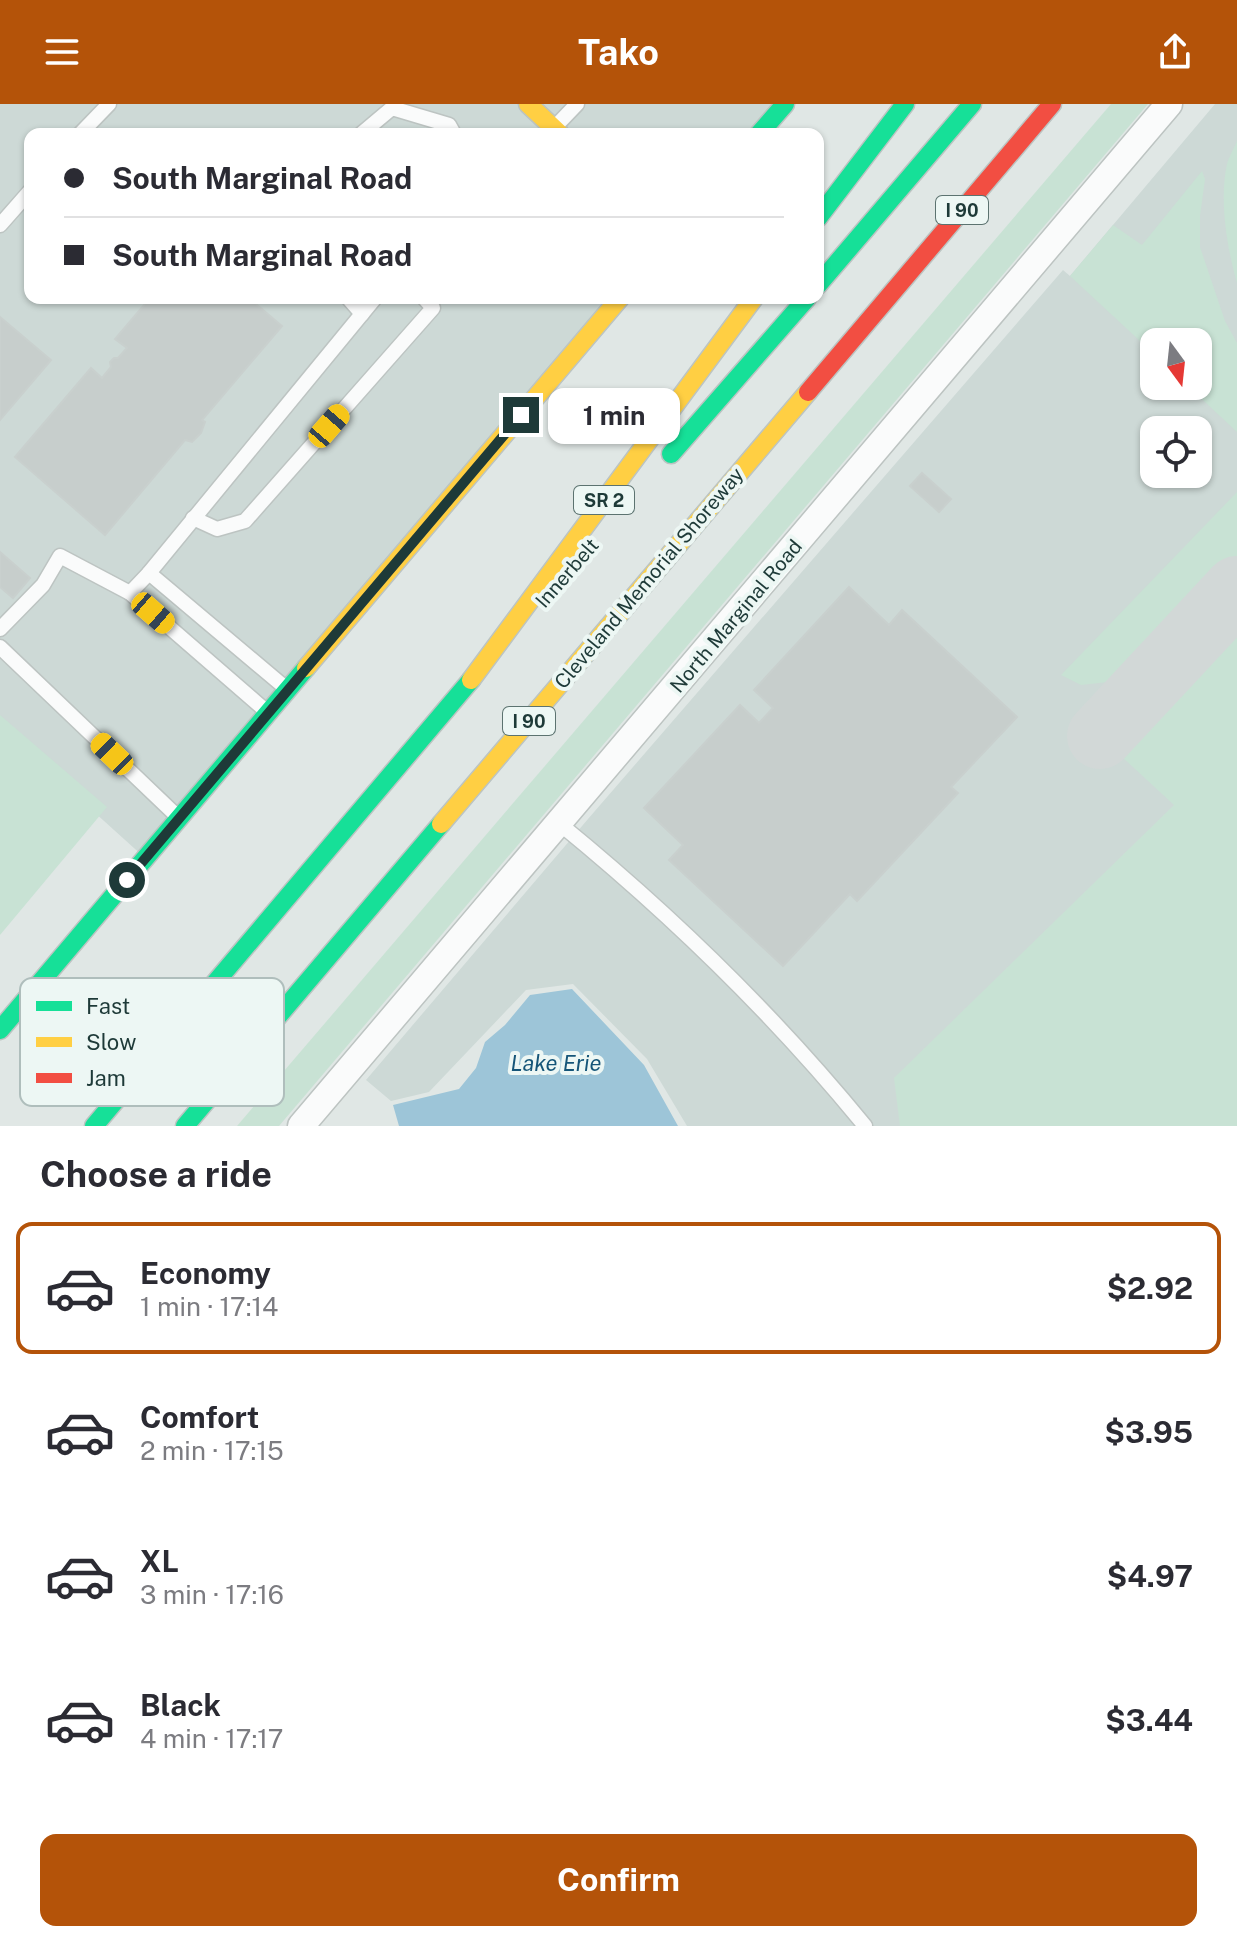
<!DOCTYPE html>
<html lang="en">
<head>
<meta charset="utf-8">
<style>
  :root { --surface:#fff; --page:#f2f2f3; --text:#2b2b33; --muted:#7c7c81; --line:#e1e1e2; --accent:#b45309 }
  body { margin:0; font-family:"Public Sans",sans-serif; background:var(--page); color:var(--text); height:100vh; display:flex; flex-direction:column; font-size:30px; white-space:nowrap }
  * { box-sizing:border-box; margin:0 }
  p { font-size:26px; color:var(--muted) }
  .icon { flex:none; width:44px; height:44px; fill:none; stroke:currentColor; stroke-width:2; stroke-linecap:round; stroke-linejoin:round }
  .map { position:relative; height:1022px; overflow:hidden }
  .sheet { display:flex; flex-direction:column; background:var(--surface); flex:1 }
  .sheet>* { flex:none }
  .guide { position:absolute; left:24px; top:24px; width:800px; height:176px; border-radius:16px; box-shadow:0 2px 6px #0004; display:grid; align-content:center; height:176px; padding:0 40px; background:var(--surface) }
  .needle { width:52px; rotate:165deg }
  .tools { position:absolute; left:1140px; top:224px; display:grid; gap:16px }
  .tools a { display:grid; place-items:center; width:72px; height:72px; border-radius:16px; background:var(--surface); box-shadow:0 2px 6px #0004; font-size:40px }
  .end { position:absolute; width:36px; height:36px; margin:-18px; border:10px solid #1e3a38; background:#fff; box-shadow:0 0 0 4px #fff }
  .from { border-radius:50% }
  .bubble { position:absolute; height:56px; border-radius:16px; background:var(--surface); box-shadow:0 2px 6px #0004; font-size:26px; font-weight:700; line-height:56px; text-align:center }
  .car { position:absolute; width:24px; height:48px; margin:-24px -12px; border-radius:10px; box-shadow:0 0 6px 2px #0007; background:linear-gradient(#f5c518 24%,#345 0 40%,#f5c518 0 76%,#345 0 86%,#f5c518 0) }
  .guide b { display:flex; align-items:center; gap:28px; height:76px; font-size:30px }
  .guide b+b { border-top:2px solid var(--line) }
  .guide i { width:20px; height:20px; background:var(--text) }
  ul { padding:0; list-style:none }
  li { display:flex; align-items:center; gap:24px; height:132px; margin:0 16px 12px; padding:0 24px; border:4px solid transparent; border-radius:16px }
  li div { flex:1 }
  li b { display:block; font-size:30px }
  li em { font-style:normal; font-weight:700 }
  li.current { border-color:var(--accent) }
  li>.icon { width:72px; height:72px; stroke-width:1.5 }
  h2 { padding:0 40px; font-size:36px; line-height:96px }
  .action { display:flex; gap:16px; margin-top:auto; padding:16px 40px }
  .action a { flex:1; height:92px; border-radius:16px; background:var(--accent); color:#fff; font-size:32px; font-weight:700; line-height:92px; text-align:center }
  header { display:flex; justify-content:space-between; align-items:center; height:104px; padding:0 40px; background:var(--accent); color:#fff; font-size:36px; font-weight:700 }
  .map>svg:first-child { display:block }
  .built { fill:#cdd9d6; fill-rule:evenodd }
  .green { fill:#c8e2d4 }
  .water { fill:#9dc5d8 }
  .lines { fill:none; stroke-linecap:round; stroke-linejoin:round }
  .taxiway { stroke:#d2d8d7; stroke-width:66 }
  .building { fill:#c7cecc; stroke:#c9d0ce; stroke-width:2 }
  .lane-casing { stroke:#bdc4c2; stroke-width:17 }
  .street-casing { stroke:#bdc4c2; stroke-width:29 }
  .fast-casing { stroke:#bcc4c2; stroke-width:21 }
  .slow-casing { stroke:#bcc4c2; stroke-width:21 }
  .jam-casing { stroke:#bcc4c2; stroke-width:21 }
  .lane { stroke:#fafbfb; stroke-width:14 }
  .street { stroke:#fafbfb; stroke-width:26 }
  .fast { stroke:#16e098; stroke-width:18 }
  .slow { stroke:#ffcf43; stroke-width:18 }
  .jam { stroke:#f24e42; stroke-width:18 }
  .route { stroke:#1e3a38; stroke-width:10 }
  .labels { text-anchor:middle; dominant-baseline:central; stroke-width:8; stroke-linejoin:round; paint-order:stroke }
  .shield { fill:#edf7f4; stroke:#5c7370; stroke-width:2 }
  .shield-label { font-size:18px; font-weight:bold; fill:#1e3a38 }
  .street-label { font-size:20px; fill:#1e3a38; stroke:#edf7f4 }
  .water-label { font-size:22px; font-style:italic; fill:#155578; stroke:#edf7f4 }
  .key { fill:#edf7f4; stroke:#afbebc; stroke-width:2 }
  .key-label { font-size:22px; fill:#1e3a38 }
</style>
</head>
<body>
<header><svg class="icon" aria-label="menu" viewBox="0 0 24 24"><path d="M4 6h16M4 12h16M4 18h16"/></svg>Tako<svg class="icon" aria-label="share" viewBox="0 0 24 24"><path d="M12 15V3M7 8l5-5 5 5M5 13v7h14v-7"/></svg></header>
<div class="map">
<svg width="1237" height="1022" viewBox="0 0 1237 1022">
  <rect width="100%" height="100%" fill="#e0e7e5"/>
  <g class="built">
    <path d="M0 0H785L759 30H30V194H620L145 754 0 623Z"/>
    <path d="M1215 0H1237V1022H687L647 955 573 880 526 886 429 988 391 997 366 976 588 715 1063 166 1070 172ZM1154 238H1198V282H1154ZM1154 326H1198V370H1154Z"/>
  </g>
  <g class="green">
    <path d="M1111 0H1148L279 1022H237Z"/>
    <path d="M1237 37V179C1227 144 1219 96 1227 60 1229 53 1234 44 1237 37Z"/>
    <path d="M1202 67 1205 75 1200 112V143L1225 217 1237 239V328L1188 282H1198V238H1154V250L1070 172 1113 121 1142 141Z"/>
    <path d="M1237 388V458L1126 576 1081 581 1061 571Z"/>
    <path d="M1237 529V1022H900L894 974 1174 701 1120 651Z"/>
    <path d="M0 611 107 703 0 831Z"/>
  </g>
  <path class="water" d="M572 885 644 961 678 1022H399L393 1001 459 985 476 964 485 938 505 921 530 891Z"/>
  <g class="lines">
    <path class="taxiway" d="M1100 632 1237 485"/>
  </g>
  <g class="building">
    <path d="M399 27 416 28 420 30H386Z"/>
    <path d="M150 194H249L282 222 202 316 205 318 201 329 192 338 185 336 105 431 15 353 91 264 102 274 111 263 110 258 114 254H118L127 244 115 235Z"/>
    <path d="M0 213 51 256 0 316Z"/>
    <path d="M922 369 951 395 939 408 910 382Z"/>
    <path d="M0 448 30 474 13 494 0 483Z"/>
    <path d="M849 483 889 521 902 506 1017 613 951 683 958 689 857 797 850 790 783 862 669 756 683 741 644 704 740 601 759 619 773 604 754 586Z"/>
  </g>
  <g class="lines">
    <defs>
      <g id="lane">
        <path d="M554 24 577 0"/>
        <path d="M80 30 109 0"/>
        <path d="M361 30 392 4 449 21 454 30"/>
        <path d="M0 121 30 87"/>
        <path d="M348 194 362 210"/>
        <path d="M193 414 217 425 245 417 433 204 424 194"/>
        <path d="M149 469 375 194"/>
        <path d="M130 489 149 469 288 586"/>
        <path d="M0 525 43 481 60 452 130 489 266 607"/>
        <path d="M0 543 179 714"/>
        <path d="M560 720C669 809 776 913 865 1022"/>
      </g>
      <path id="street" d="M301 1022 1169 0"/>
      <g id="fast">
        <path d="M759 30 785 0"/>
        <path d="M818 114 905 0"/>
        <path d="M818 181 972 0"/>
        <path d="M671 350 807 194"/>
        <path d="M0 926 306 564"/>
        <path d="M94 1022 471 576"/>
        <path d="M185 1022 441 720"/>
      </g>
      <g id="slow">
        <path d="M528 0 560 30"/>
        <path d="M306 564 620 194"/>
        <path d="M471 576 754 194"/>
        <path d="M441 720 808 288"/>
      </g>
      <path id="jam" d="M808 288 1052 0"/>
    </defs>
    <use href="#lane" class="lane-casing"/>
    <use href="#street" class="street-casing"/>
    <use href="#fast" class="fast-casing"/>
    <use href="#slow" class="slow-casing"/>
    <use href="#jam" class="jam-casing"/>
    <use href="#lane" class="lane"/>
    <use href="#street" class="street"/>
    <use href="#fast" class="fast"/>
    <use href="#slow" class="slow"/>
    <use href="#jam" class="jam"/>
  </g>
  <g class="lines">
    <path class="route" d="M127 776 521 311"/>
  </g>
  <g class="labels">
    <g class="shield">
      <rect x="936" y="92" width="52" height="28" rx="6"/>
      <rect x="574" y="382" width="60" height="28" rx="6"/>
      <rect x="503" y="603" width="52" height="28" rx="6"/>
    </g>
    <g class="shield-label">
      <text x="962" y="106">I 90</text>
      <text x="604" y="396">SR 2</text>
      <text x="529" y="617">I 90</text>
    </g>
    <g class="street-label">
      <text transform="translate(567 469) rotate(-49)">Innerbelt</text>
      <text transform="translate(649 474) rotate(-50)">Cleveland Memorial Shoreway</text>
      <text transform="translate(736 512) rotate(-50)">North Marginal Road</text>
    </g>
    <g class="water-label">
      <text x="556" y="959">Lake Erie</text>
    </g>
  </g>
  <rect x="20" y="874" width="264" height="128" rx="12" class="key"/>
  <rect x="36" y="897" width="36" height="10" fill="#16e098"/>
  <rect x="36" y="933" width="36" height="10" fill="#ffcf43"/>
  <rect x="36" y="969" width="36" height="10" fill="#f24e42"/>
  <g class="key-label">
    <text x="86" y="910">Fast</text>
    <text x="86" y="946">Slow</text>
    <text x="86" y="982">Jam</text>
  </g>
</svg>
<div class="tools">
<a><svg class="needle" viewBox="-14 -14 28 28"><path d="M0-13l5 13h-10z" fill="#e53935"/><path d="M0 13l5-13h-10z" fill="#7c7c81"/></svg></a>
<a><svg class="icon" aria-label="locate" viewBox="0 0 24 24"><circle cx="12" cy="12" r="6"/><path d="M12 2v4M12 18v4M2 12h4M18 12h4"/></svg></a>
</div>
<i class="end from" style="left:127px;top:776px"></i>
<i class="end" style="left:521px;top:311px"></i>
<div class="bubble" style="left:548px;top:284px;width:132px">1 min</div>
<i class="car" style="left:329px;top:322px;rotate:41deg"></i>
<i class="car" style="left:153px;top:509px;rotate:131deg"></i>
<i class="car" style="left:112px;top:650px;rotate:314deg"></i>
<div class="guide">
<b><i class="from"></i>South Marginal Road</b>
<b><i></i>South Marginal Road</b>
</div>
</div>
<section class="sheet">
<h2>Choose a ride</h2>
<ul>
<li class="current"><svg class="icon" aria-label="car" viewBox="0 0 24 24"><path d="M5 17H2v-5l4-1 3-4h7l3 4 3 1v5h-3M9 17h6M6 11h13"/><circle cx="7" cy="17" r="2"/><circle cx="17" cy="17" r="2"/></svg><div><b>Economy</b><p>1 min · 17:14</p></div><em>$2.92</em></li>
<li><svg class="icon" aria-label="car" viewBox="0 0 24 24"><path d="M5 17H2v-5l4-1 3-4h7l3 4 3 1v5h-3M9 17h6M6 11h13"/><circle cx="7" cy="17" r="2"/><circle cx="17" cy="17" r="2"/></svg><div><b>Comfort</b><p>2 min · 17:15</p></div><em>$3.95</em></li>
<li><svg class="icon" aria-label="car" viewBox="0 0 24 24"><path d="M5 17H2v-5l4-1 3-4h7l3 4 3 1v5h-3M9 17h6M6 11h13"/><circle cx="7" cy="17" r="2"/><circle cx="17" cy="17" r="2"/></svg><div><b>XL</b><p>3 min · 17:16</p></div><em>$4.97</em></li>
<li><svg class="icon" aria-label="car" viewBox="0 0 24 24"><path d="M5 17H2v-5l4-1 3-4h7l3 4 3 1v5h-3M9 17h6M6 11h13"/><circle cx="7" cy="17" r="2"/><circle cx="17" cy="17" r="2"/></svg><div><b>Black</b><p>4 min · 17:17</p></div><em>$3.44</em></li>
</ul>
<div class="action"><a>Confirm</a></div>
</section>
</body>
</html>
